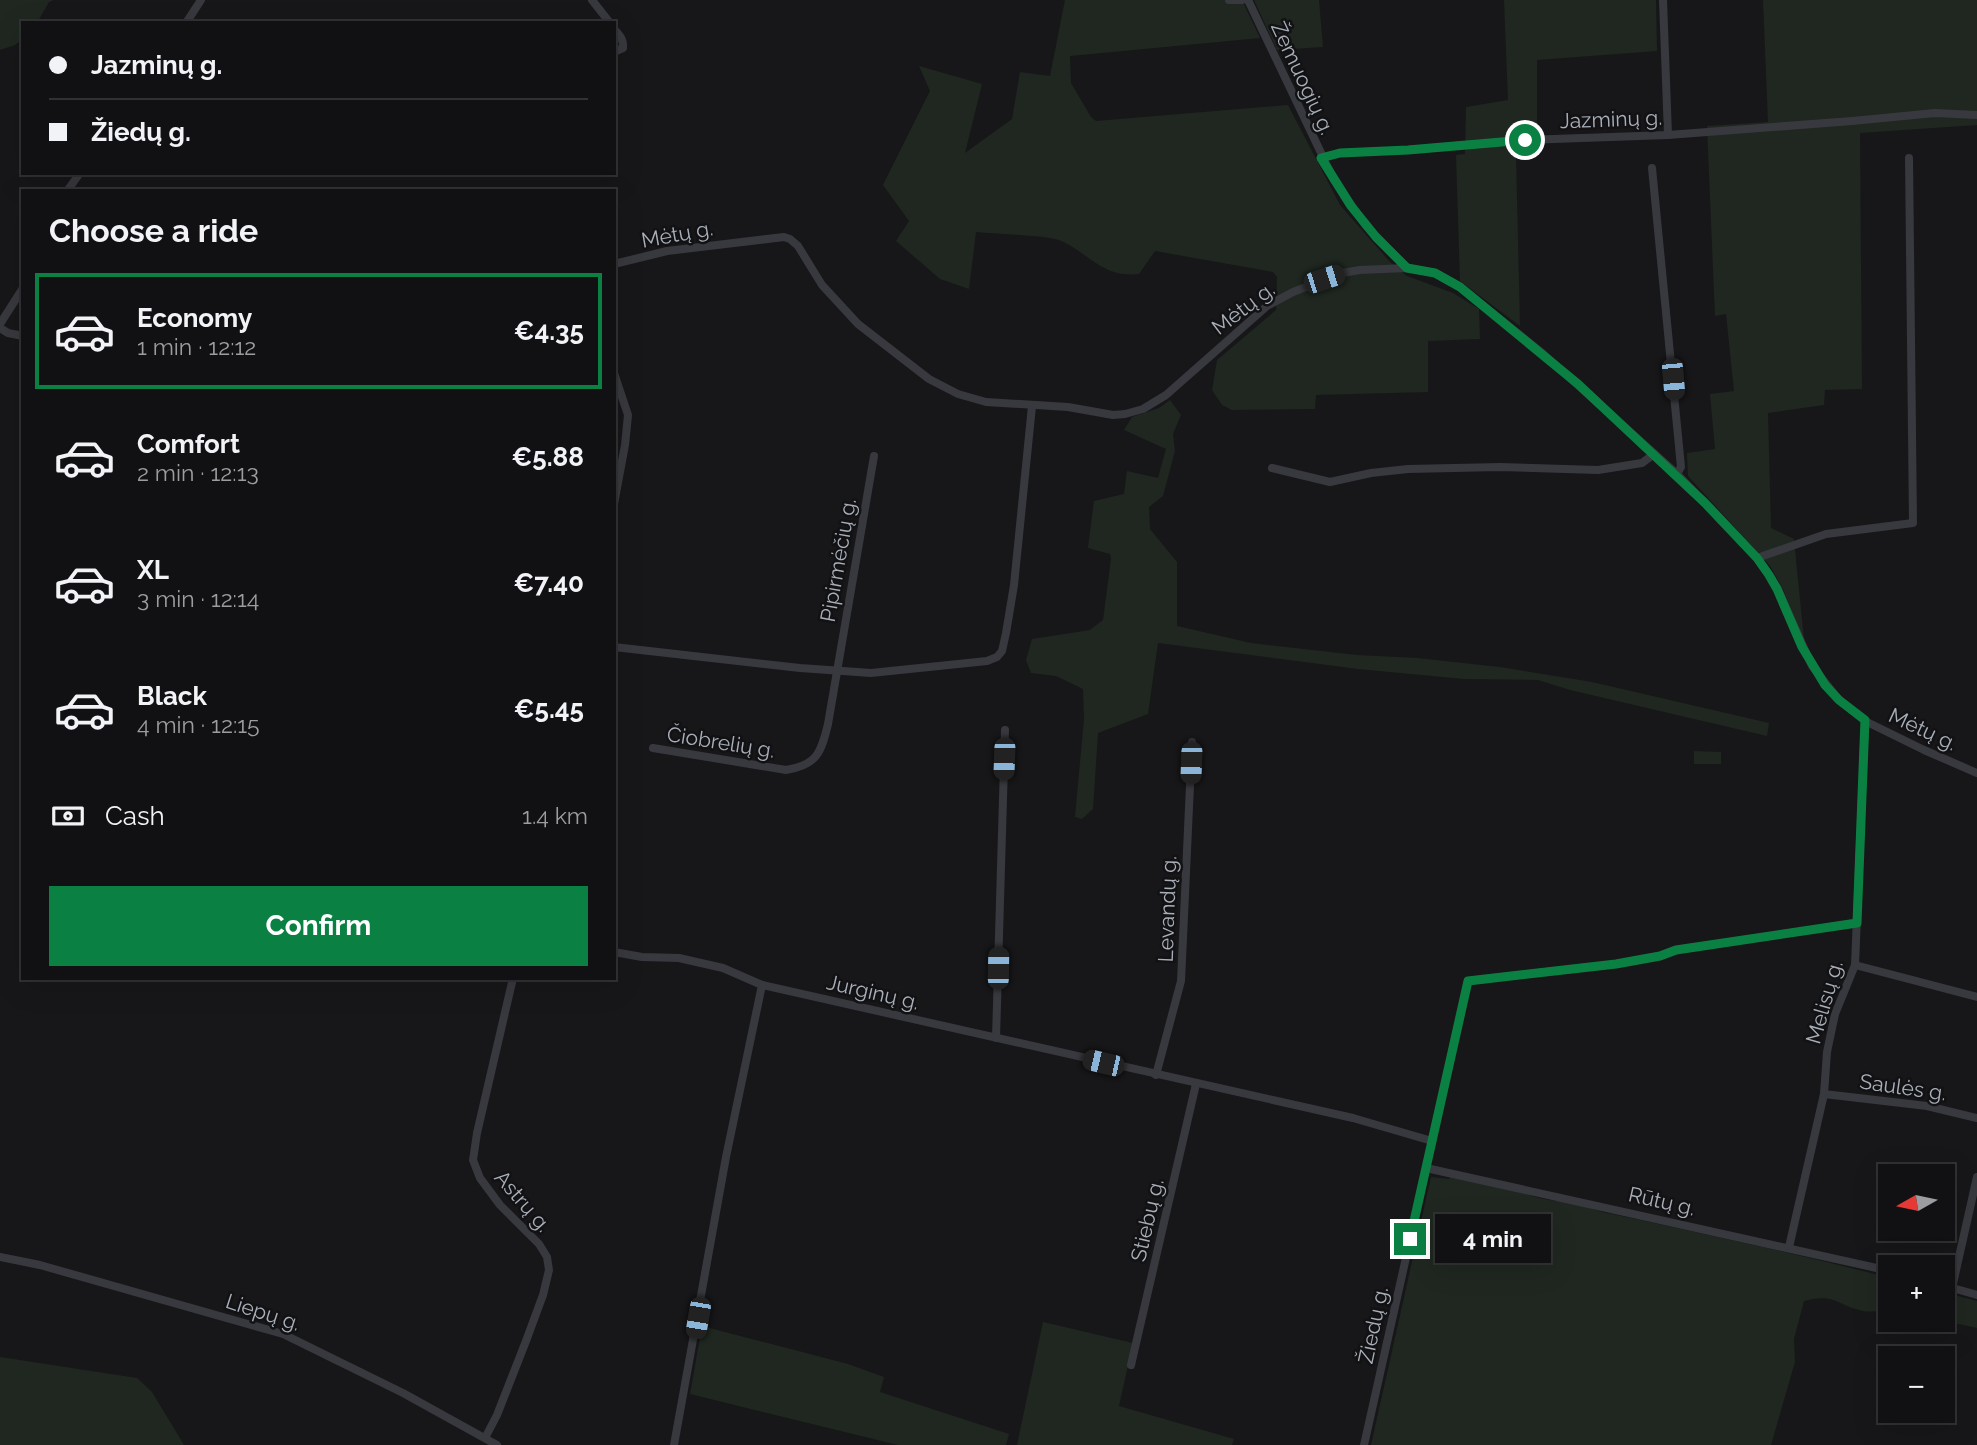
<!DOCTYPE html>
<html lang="en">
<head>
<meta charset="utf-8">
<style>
  :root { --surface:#111113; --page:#1e1f21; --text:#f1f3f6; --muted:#9c9da0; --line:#303133; --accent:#0b8043 }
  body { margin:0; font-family:Raleway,sans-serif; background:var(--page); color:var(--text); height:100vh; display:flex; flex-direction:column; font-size:26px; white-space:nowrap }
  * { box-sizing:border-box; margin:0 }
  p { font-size:23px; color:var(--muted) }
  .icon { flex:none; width:38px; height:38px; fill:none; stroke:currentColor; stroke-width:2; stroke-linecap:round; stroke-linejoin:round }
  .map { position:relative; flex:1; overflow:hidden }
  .drawer { position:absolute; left:21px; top:189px; width:595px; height:791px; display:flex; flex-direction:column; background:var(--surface); border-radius:0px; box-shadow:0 7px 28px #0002,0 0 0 2px var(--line) }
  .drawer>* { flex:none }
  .top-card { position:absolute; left:21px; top:21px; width:595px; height:154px; border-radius:0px; box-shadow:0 7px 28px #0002,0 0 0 2px var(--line); display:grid; align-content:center; height:154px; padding:0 28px; background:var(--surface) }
  .needle { width:46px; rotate:261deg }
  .tools { position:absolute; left:1878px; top:1164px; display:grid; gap:14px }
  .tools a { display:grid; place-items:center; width:77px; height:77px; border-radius:0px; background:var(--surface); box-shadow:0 7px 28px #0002,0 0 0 2px var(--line); font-size:35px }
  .end { position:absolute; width:32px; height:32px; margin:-16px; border:9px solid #0b8043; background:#fff; box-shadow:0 0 0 4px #fff }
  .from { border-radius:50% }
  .bubble { position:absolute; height:49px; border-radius:0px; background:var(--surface); box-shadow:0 7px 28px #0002,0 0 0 2px var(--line); font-size:23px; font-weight:700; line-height:49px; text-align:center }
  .car { position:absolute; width:21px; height:42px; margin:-21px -10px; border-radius:9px; box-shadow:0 0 5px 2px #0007; background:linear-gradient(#222 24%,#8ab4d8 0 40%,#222 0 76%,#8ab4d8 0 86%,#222 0) }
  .top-card b { display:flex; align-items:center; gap:24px; height:66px; font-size:26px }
  .top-card b+b { border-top:2px solid var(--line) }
  .top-card i { width:18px; height:18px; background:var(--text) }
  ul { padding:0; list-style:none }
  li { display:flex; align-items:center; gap:21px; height:116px; margin:0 14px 10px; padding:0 14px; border:4px solid transparent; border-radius:0px }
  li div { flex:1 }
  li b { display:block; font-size:26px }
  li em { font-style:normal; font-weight:700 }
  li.active { border-color:var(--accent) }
  li>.icon { width:63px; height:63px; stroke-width:1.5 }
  h2 { padding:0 28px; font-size:32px; line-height:84px }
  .pay { display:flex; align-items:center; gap:18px; height:77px; padding:0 28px; font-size:26px }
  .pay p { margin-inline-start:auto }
  .cta { display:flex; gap:14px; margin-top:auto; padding:14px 28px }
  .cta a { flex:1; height:80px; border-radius:0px; background:var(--accent); color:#fff; font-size:28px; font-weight:700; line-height:80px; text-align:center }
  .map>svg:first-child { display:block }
  .green { fill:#1f2720 }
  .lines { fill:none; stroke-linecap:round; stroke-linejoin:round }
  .street { stroke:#38393e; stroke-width:8 }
  .route { stroke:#0b8043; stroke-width:9 }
  .labels { text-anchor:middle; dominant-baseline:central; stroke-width:5; stroke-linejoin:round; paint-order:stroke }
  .street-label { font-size:21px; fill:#a9afb9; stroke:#121214 }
</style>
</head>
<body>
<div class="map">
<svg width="1977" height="1445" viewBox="0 0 1977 1445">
  <rect width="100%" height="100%" fill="#171719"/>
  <g class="green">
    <path d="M0 0H53L49 2 37 23H23V39L15 45 0 50Z"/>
    <path d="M1065 0H1242L1260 38 1070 56 1071 83 1091 117 1096 121 1288 105 1340 205 1390 262 1407 276 1453 293 1479 309 1480 339 1428 341V392L1316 395 1315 409 1232 410 1222 405 1212 390 1217 360 1276 310 1277 277 1273 272 1155 251 1139 274C1101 278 1090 253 1059 240 1045 235 995 234 976 232L969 289 940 279 896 241 909 221 883 185 930 91 919 66 982 84 965 153 1012 119 1020 72 1050 76Z"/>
    <path d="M1254 0H1319L1323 47 1277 50Z"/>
    <path d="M1504 0H1656L1657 51 1537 60V152L1516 155 1520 326 1460 281 1456 155 1465 154 1466 107 1508 100Z"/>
    <path d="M1763 0H1977V125L1860 133 1862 389 1825 390 1824 405 1768 413 1771 528 1794 539 1804 640 1783 589 1770 566 1688 476 1687 453 1715 449 1710 394 1734 391 1726 314 1715 316 1707 126 1768 122Z"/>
    <path d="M1170 400 1181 415 1173 434 1175 451 1163 496 1149 507 1150 529 1177 562V626L1251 643 1357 655 1417 658 1500 667 1592 682 1769 723 1767 736 1570 690 1538 680 1464 679 1358 669 1158 643 1148 714 1098 733 1093 809 1082 819 1075 817 1084 719 1083 689 1056 676 1031 673 1026 660 1032 639 1090 630 1103 620 1111 559 1110 554 1088 548 1094 501 1124 494 1127 471 1158 478 1166 449 1124 430 1132 417 1159 408Z"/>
    <path d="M1694 751 1721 752V764H1694Z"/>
    <path d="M1452 1174 1524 1192C1533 1199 1559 1201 1571 1203 1585 1205 1598 1212 1612 1214 1705 1234 1798 1254 1890 1278V1311C1881 1309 1872 1313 1863 1311 1835 1305 1836 1293 1804 1301L1794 1339 1795 1362 1771 1445H1371L1431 1177 1449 1179Z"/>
    <path d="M1943 1292 1977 1301V1328L1941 1320Z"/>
    <path d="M1043 1322 1133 1343 1119 1406 1234 1439 1232 1445H1017Z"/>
    <path d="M702 1326 848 1364 884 1377 880 1392 1009 1434 1006 1445H898L690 1394Z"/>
    <path d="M0 1357 137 1378 152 1392 184 1445H0Z"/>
  </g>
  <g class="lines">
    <g class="street">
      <path d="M592 0 610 23"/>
      <path d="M1229 0H1242"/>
      <path d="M1248 0 1334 180 1366 226 1407 268"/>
      <path d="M1663 0 1668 135"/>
      <path d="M186 23 201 0"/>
      <path d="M614 29C619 35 624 39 623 48L614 52"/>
      <path d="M1321 158 1340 153 1408 150 1525 140 1668 135 1852 121 1935 113 1977 115"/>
      <path d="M1652 168 1681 467 1677 474"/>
      <path d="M67 191 80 173"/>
      <path d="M614 264 667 251 784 237 790 239 798 246 822 285 858 324 929 379 958 394 986 402 1068 407 1113 415 1125 414 1143 409 1166 395 1267 306 1293 292 1342 273 1360 270 1407 268 1435 273 1460 287 1541 352 1677 474 1705 503 1757 558 1769 575 1778 589 1812 666 1839 700 1865 721 1924 750 1977 773"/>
      <path d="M0 324 23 288"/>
      <path d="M0 328 8 333 23 336"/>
      <path d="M614 373 628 415 625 445 614 504"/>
      <path d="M1272 468 1330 482 1371 473 1408 469 1500 467 1598 470 1642 463 1654 454"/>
      <path d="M1757 558 1826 534 1913 523 1909 158"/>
      <path d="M614 647 800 668 871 673 987 661 997 657 1002 651 1006 633 1014 585 1032 406"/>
      <path d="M653 748 786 770C817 765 821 753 828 724L874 456"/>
      <path d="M614 952 642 957 679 958 723 968 762 985"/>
      <path d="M1855 965 1977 997"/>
      <path d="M996 1038 1005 730"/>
      <path d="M1156 1075 1181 981 1192 742"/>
      <path d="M1824 1094 1927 1106 1977 1118"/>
      <path d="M1426 1168 1890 1271"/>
      <path d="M1789 1247 1824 1094 1827 1052 1835 1014 1855 965 1865 721"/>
      <path d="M0 1257 40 1265 283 1334 403 1393 497 1445"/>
      <path d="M1942 1285 1977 1295"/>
      <path d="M1952 1288 1977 1177"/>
      <path d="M1131 1365 1196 1084"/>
      <path d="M485 1438 497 1415 526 1341 543 1295 549 1270 547 1257 539 1244 500 1205 480 1178 473 1160 477 1133 513 978"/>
      <path d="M674 1445 726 1157 762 985 1353 1118 1432 1141"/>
      <path d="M1364 1445 1468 981 1616 964 1660 956 1676 950 1857 923"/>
    </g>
  </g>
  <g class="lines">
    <path class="route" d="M1410 1239 1468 981 1616 964 1660 956 1676 950 1857 923 1865 720 1839 700 1825 685 1802 647 1777 589 1769 575 1757 558 1705 503 1578 384 1460 287 1435 273 1407 268 1376 237 1351 206 1321 158 1340 153 1408 150 1525 140"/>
  </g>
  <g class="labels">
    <g class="street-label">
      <text transform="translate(1303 78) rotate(65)">Žemuogių g.</text>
      <text transform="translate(1611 119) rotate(-2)">Jazminų g.</text>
      <text transform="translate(677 234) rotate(-10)">Mėtų g.</text>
      <text transform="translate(1243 308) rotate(-37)">Mėtų g.</text>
      <text transform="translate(838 560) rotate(-80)">Pipirmėčių g.</text>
      <text transform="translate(1923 729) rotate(25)">Mėtų g.</text>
      <text transform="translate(721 742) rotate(9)">Čiobrelių g.</text>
      <text transform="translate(1167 909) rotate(-88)">Levandų g.</text>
      <text transform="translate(873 992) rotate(13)">Jurginų g.</text>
      <text transform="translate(1824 1002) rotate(-74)">Melisų g.</text>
      <text transform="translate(1903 1087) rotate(8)">Saulės g.</text>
      <text transform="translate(523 1201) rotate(49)">Astrų g.</text>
      <text transform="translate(1662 1201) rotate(13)">Rūtų g.</text>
      <text transform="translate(1147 1220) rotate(-77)">Stiebų g.</text>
      <text transform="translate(263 1312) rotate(18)">Liepų g.</text>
      <text transform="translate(1373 1325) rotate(-78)">Žiedų g.</text>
    </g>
  </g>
</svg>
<div class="tools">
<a><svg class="needle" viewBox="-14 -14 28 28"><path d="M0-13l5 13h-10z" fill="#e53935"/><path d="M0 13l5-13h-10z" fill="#9c9da0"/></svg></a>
<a>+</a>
<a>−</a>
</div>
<i class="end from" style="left:1525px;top:140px"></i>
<i class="end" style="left:1410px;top:1239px"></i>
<div class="bubble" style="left:1435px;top:1214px;width:116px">4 min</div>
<i class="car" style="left:1324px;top:279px;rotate:72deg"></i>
<i class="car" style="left:1673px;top:379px;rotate:175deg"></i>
<i class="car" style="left:1004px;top:759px;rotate:182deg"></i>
<i class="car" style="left:1191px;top:763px;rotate:182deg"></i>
<i class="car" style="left:998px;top:968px;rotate:1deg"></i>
<i class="car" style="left:1103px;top:1063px;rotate:283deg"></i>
<i class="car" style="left:698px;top:1318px;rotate:190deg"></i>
<div class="top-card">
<b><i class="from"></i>Jazminų g.</b>
<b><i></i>Žiedų g.</b>
</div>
<section class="drawer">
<h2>Choose a ride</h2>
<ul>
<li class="active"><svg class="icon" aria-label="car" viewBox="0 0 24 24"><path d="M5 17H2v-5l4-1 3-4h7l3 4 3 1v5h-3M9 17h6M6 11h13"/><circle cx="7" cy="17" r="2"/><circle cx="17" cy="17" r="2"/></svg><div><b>Economy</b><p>1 min · 12:12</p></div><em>€4.35</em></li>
<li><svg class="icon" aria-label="car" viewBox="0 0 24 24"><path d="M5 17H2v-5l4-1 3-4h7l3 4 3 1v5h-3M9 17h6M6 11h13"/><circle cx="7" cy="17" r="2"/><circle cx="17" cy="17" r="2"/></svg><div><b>Comfort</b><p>2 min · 12:13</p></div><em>€5.88</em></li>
<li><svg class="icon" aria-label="car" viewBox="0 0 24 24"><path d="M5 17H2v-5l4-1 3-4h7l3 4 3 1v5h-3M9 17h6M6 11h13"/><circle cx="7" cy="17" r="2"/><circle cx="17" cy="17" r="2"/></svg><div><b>XL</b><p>3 min · 12:14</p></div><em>€7.40</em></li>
<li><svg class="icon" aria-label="car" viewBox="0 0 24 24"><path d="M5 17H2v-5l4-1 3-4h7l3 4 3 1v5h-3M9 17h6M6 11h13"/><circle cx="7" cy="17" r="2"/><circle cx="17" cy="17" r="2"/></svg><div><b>Black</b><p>4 min · 12:15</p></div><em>€5.45</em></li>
</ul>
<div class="pay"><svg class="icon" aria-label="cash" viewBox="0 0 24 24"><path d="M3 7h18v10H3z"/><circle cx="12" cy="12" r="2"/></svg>Cash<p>1.4 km</p></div>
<div class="cta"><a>Confirm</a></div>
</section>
</div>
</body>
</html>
